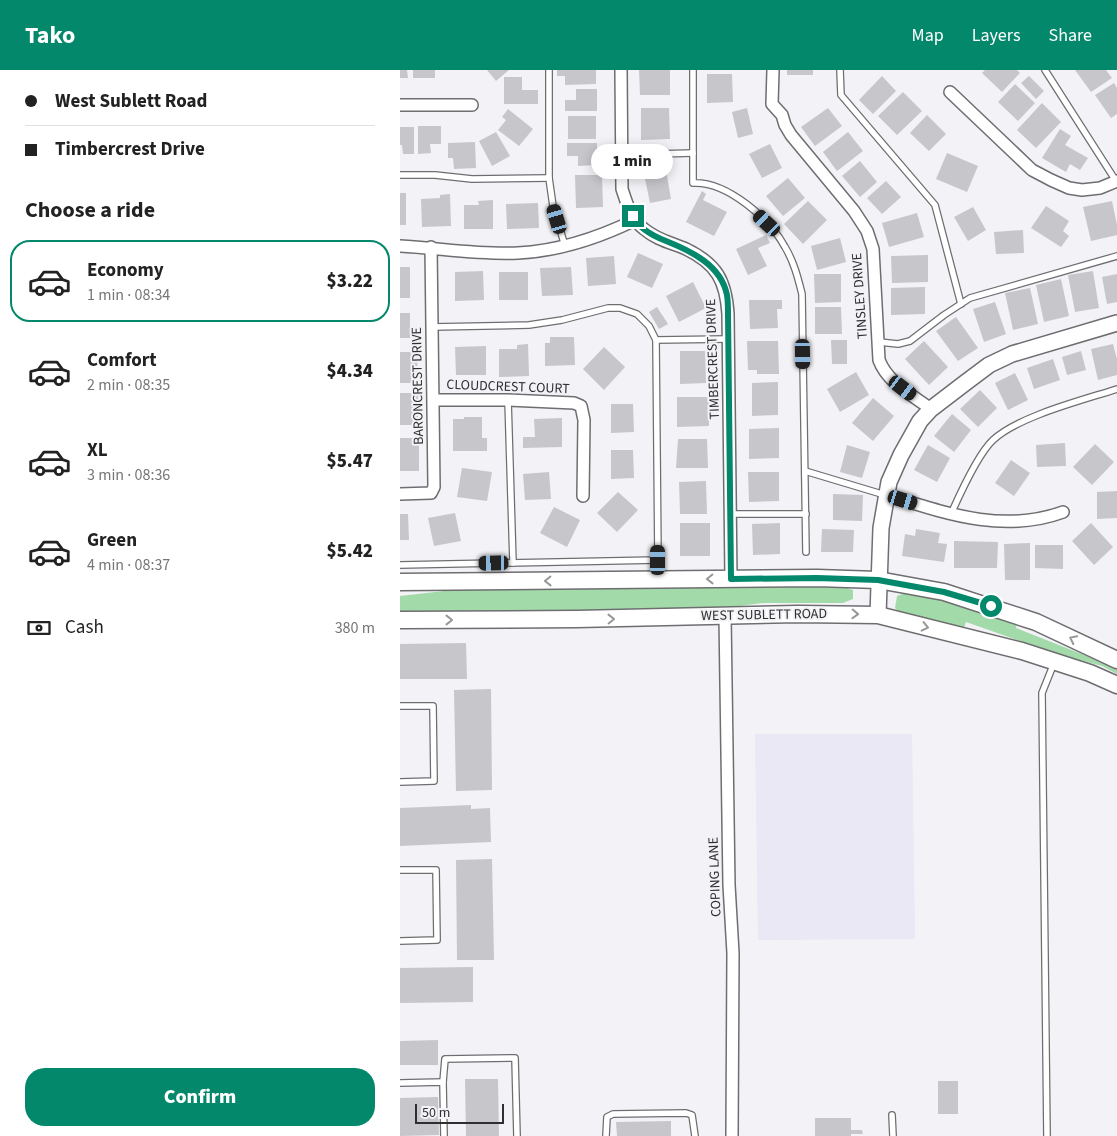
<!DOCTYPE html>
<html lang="en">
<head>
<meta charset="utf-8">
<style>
  :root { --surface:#fff; --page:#f2f2f2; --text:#222; --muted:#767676; --line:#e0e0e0; --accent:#03886c }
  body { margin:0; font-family:"Source Sans 3",sans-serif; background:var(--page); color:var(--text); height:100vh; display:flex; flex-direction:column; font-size:19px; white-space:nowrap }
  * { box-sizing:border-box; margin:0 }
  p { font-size:16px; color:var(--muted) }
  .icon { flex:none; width:28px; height:28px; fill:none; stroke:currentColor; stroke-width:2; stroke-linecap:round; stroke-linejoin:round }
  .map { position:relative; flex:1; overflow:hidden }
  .details { display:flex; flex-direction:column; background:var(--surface); width:400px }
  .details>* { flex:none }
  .hud { display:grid; align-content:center; height:110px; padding:0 25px; background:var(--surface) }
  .scale { position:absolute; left:15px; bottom:12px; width:89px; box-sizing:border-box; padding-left:5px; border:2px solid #2f2f30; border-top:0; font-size:14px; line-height:18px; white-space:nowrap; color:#2f2f30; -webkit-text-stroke:4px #f3f2f6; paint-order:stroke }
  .end { position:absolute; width:22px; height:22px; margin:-11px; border:6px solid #03886c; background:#fff; box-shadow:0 0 0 2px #fff }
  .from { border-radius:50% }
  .bubble { position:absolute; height:35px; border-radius:18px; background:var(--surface); box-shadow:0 2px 12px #0003; font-size:16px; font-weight:800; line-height:35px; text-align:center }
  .car { position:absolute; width:15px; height:30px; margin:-15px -8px; border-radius:6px; box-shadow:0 0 4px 1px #0007; background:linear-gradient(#222 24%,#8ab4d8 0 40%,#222 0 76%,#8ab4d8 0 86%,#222 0) }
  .hud b { display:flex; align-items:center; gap:18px; height:48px; font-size:19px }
  .hud b+b { border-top:1px solid var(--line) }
  .hud i { width:12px; height:12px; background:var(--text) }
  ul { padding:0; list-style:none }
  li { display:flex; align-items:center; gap:15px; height:82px; margin:0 10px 8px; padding:0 15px; border:2px solid transparent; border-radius:20px }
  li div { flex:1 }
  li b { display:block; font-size:19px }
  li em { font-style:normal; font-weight:800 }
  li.on { border-color:var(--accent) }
  li>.icon { width:45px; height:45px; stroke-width:1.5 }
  h2 { padding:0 25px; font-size:22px; line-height:60px }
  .pay { display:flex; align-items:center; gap:12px; height:55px; padding:0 25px; font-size:19px }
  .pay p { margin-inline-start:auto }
  .primary-button { display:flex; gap:10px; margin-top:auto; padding:10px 25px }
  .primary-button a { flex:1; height:58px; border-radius:20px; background:var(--accent); color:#fff; font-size:20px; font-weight:800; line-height:58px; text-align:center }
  header { display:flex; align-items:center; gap:30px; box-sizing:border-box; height:70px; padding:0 25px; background:var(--accent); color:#fff }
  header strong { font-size:24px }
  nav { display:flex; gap:28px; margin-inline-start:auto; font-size:18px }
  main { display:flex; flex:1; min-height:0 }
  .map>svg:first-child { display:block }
  .built { fill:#e9e8f4 }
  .green { fill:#a3daaa }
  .building { fill:#c7c7cb }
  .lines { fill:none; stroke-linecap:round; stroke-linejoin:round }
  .service-casing { stroke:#6e6e71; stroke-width:8 }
  .minor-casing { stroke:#6e6e71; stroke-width:14 }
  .tertiary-casing { stroke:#6e6e71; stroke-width:18 }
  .secondary-casing { stroke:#6e6e71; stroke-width:19 }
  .service { stroke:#fff; stroke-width:5.5 }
  .minor { stroke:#fff; stroke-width:11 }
  .tertiary { stroke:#fff; stroke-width:15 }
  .secondary { stroke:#fff; stroke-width:16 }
  .oneway { stroke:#979798 }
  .route { stroke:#03886c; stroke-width:6 }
  .labels { text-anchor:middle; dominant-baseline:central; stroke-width:4; stroke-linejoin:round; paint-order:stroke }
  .street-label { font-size:14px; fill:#2f2f30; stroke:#f3f2f6 }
</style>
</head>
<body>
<header>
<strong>Tako</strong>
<nav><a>Map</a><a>Layers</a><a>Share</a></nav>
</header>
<main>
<section class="details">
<div class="hud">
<b><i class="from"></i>West Sublett Road</b>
<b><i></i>Timbercrest Drive</b>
</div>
<h2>Choose a ride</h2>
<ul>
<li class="on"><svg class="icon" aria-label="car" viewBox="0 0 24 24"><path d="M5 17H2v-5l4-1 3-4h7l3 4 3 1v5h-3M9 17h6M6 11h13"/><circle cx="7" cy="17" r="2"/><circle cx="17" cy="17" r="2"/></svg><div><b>Economy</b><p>1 min · 08:34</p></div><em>$3.22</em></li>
<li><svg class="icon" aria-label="car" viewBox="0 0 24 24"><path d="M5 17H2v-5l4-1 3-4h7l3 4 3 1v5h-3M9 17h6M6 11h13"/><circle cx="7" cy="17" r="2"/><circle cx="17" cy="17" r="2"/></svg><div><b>Comfort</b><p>2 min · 08:35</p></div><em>$4.34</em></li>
<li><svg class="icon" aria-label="car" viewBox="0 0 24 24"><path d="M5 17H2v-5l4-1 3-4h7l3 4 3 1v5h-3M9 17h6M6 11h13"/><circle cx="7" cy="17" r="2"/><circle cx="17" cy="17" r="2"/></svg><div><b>XL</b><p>3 min · 08:36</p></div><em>$5.47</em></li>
<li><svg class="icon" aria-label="car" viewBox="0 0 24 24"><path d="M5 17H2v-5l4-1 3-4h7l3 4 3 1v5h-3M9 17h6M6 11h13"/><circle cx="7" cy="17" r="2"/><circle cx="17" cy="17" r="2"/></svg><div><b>Green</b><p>4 min · 08:37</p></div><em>$5.42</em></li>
</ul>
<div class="pay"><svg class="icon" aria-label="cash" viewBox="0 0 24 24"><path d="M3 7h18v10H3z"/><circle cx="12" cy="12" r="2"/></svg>Cash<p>380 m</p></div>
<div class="primary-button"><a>Confirm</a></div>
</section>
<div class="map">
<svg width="717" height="1066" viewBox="0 0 717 1066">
  <rect width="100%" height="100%" fill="#f3f2f6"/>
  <path class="built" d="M355 664H512L515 869 358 870Z"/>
  <g class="green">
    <path d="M440 516 453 520V529L443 533H362L318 539 0 543V526L53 520Z"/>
    <path d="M505 523H512L550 531 617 552 616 558 717 598V604L702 596 654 583 566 552 564 558 500 543 495 538 497 526Z"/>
  </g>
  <g class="building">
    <path d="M0 0H7L8 8H0Z"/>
    <rect x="13" y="0" width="22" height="8"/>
    <path d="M87 0H109L96 11Z"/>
    <path d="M157 0H196V14L165 15V6H157Z"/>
    <path d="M239 0H270V25H240Z"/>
    <rect x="387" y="0" width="26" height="5"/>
    <path d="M585 0H617L620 3 602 22 582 3Z"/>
    <path d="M675 0H706L712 8 691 22Z"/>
    <path d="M307 4H332L333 32 307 33Z"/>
    <path d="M482 6 496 21 473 44 459 30Z"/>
    <path d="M629 6 644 21 636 29 621 13Z"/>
    <path d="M104 7H122V20H138V34H104Z"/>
    <path d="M714 13 717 18V44L711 48 695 25Z"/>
    <path d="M615 14 635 33 618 51 598 32Z"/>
    <path d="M176 19H197V41H165V30H176Z"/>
    <path d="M503 22 522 41 497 65 478 46Z"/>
    <path d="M642 33 661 52 636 78 617 60Z"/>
    <path d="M241 38H269L270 69 241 70Z"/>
    <path d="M347 38 353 64 338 68 332 42Z"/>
    <path d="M428 38 442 56 415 76 401 57Z"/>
    <path d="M108 39 133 59 119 76 98 60 106 50 102 47Z"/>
    <path d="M527 45 546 64 529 81 510 63Z"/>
    <rect x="168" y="46" width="28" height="23"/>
    <path d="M18 56H41V74H30L31 83 18 84Z"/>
    <path d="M0 57H14V84H3L2 75H0Z"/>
    <path d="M660 59 671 66 665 75 688 88 680 100 670 94 666 102 642 88Z"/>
    <path d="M96 62 110 86 92 96 79 71Z"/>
    <path d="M448 62 463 81 437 101 423 82Z"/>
    <path d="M75 72 76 98 54 99 53 88H48V73Z"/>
    <path d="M167 73H197V95L178 96V86H167Z"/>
    <path d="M370 74 382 98 362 108 349 84Z"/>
    <path d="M547 83 578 96 567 122 536 109Z"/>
    <path d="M460 91 477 112 460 127 442 106Z"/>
    <path d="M266 100 271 129 250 133 244 104Z"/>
    <path d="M175 105H202L203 137 176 138Z"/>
    <path d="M388 108 405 128 383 146 366 126Z"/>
    <path d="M486 111 501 127 482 144 467 128Z"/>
    <path d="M302 121 306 124 303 130 327 142 314 166 286 152Z"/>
    <rect x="0" y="123" width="6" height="32"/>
    <path d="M50 124 51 156 22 157 21 129 40 128V125Z"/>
    <path d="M93 130V159H64V135H79L78 131Z"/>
    <path d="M408 131 427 150 403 174 384 154Z"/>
    <path d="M712 131 717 155V165L691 171 683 137Z"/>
    <path d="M138 133 139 158 107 159 106 134Z"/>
    <path d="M646 136 669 151 663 161 669 166 661 177 631 158Z"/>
    <path d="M573 137 586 160 568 171 554 147Z"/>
    <path d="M517 143 524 167 489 177 482 153Z"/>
    <path d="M623 160 624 183 596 184 594 162Z"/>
    <path d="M366 165 370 173 358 178 367 196 348 205 336 179Z"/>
    <path d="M440 168 446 192 417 200 411 176Z"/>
    <path d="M238 183 263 194 252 218 227 207Z"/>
    <path d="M528 185V212L492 213 491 186Z"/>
    <path d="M214 186 216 214 188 216 186 188Z"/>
    <rect x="0" y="197" width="10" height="31"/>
    <path d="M171 197 173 225 142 226 140 198Z"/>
    <path d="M83 201 84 230 55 231V202Z"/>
    <path d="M693 201 699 238 675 242 668 205Z"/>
    <rect x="99" y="202" width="29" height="28"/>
    <path d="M414 204H441V232L415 233Z"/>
    <path d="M717 204V232L707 234 702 207Z"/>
    <path d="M661 209 669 246 644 252 636 215Z"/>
    <path d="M293 212 306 238 279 252 266 226Z"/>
    <path d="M525 217V244L491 245V218Z"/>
    <path d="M630 218 638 254 613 260 605 223Z"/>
    <path d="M349 230H382V239H377L378 258 350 259Z"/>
    <path d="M595 232 606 264 584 272 573 239Z"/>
    <path d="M257 237 268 254 259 259 249 242Z"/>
    <path d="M415 237H441L442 264H415Z"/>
    <rect x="0" y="243" width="10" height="25"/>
    <path d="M556 247 578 278 558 291 536 261Z"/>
    <path d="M150 267H174L175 295 145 296V273H150Z"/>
    <path d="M431 270H447V294H432Z"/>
    <path d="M347 271H378L379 304H357V300H348Z"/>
    <path d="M524 271 548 297 529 315 505 289Z"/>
    <path d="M128 274 129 306 99 307V279H117V275Z"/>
    <path d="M713 274 717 289V305L698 310 691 279Z"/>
    <path d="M86 276V305H56L55 277Z"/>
    <path d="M204 277 225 297 204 320 183 299Z"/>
    <path d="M280 281H305L306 313 280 314Z"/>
    <path d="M681 281 686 300 667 305 662 287Z"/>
    <path d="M0 282H17L18 313H0Z"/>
    <path d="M653 289 660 310 634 319 627 298Z"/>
    <path d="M456 302 469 325 440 342 427 319Z"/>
    <path d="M615 303 628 330 608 340 595 313Z"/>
    <path d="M378 312V345L352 346V313Z"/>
    <path d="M580 320 597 338 578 357 560 339Z"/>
    <rect x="0" y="323" width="18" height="32"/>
    <path d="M277 327H309V356L277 357Z"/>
    <path d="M473 328 494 346 473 371 452 353Z"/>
    <path d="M211 334H233L234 362 211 363Z"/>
    <path d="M552 344 571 360 554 382 534 366Z"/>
    <path d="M64 347H82V368H87V381H53V349H64Z"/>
    <path d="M162 348V377L123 378V367H135L134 349Z"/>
    <path d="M379 358V388L349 389V359Z"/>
    <rect x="0" y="368" width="19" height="33"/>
    <path d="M278 369H307L308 398H276Z"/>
    <path d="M665 373 666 396 637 397 636 375Z"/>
    <path d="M695 374 714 392 692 415 673 397Z"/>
    <path d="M447 375 470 382 462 408 440 402Z"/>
    <path d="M528 375 550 388 537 412 514 400Z"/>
    <path d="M211 380H233L234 408 211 409Z"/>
    <path d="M611 390 630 403 614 426 595 413Z"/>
    <path d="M62 398 92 402 87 431 57 427Z"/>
    <path d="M149 402 151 429 125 430 123 404Z"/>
    <path d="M348 402H379V431L349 432Z"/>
    <path d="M306 411 307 444H280L279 412Z"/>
    <path d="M717 421V448L697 449V422Z"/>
    <path d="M218 422 238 440 217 462 197 443Z"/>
    <path d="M433 424 463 425 462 451 433 450Z"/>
    <path d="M154 437 180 450 167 477 140 463Z"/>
    <path d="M55 443 61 471 34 476 28 448Z"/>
    <path d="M0 444H8L9 470H0Z"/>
    <rect x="280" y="453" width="30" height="33"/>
    <path d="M380 453V484L353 485 352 454Z"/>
    <path d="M691 453 713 477 694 495 672 471Z"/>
    <path d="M422 459 454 460 453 482H421Z"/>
    <path d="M516 459 540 463 538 473 547 474 544 492 502 486 505 464 515 466Z"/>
    <path d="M554 471 598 472 597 498H554Z"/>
    <path d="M630 473V510H605L604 474Z"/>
    <path d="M635 475H663V499L635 498Z"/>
    <path d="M66 573 67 609H0V574Z"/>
    <path d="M91 619 92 720 56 721 54 620Z"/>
    <path d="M71 735V739L90 738 91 772 0 776V738Z"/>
    <path d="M92 789 94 890H57L56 790Z"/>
    <path d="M73 897V932L0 933V898Z"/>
    <path d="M38 970V995H0V971Z"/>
    <path d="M65 1009H98L99 1066H66Z"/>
    <rect x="538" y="1011" width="20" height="33"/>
    <path d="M38 1027 39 1065 0 1066V1028Z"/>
    <path d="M415 1048H451V1060H462L463 1064H451V1066H415Z"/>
    <path d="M271 1051V1066H217L216 1052Z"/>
  </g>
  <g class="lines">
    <defs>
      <g id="service">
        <path d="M149 0V108L153 136 165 176"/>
        <path d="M293 0V113C327 111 370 149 385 177 394 192 398 208 402 224L406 482"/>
        <path d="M440 0 441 25 535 135 561 234"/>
        <path d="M645 0 716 111"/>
        <path d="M221 85 293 83"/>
        <path d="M0 105H35L72 109 149 108"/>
        <path d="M256 270 328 269"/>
        <path d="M479 272 498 274 510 271 544 245 570 228 717 186"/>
        <path d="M108 330 113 493"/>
        <path d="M405 401 485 425"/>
        <path d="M331 444H406"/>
        <path d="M551 444C559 426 579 383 593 370 619 346 683 330 717 319"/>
        <path d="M0 495 258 490 256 270 249 256 237 244 220 238H208L162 250 129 255 32 257"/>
        <path d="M0 636H33L34 711 0 712"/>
        <path d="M0 800H36L37 870 0 871"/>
        <path d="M43 1012 45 989 115 988 117 1066"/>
        <path d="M0 1013 43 1012 44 1066"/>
        <path d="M492 1045 493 1066"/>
        <path d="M206 1066 207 1047 213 1044 286 1043 292 1045 295 1066"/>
        <path d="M647 1066 642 623 654 593"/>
      </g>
      <g id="minor">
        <path d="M221 0 222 119C227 134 231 149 244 159 257 170 272 173 286 179 317 194 326 211 328 244L331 509"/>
        <path d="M373 0 372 34 382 45 385 55 391 65 454 141 467 161 473 179 479 290C487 312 512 325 531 339"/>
        <path d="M550 22 632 100 651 110 669 118 682 120 700 118 717 111"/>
        <path d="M0 35H72"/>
        <path d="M0 176C39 178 79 185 118 183 159 181 198 168 235 150"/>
        <path d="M34 330H108L174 333 181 336 184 350 183 426"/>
        <path d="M0 424 31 423 34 417 31 177"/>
        <path d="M487 425C545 443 603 464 663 442"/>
        <path d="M325 546 329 815 333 883 332 1066"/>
      </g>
      <path id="tertiary" d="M478 545 481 458 489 412 501 385 520 351 531 339 565 313 589 295 612 284 717 253"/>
      <g id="secondary">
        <path d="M0 512 417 508 478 510 544 522 636 552 717 590"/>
        <path d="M0 550 177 549 398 544 478 545 622 581 690 603 717 615"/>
      </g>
    </defs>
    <use href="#service" class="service-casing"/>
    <use href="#minor" class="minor-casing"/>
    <use href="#tertiary" class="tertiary-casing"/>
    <use href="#secondary" class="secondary-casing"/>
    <use href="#service" class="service"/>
    <use href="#minor" class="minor"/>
    <use href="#tertiary" class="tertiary"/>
    <use href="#secondary" class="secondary"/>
  </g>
  <defs><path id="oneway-chevron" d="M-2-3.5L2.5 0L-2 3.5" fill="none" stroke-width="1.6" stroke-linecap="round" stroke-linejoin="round" transform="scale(1.25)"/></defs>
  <g class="oneway">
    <use href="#oneway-chevron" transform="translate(310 509) rotate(179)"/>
    <use href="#oneway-chevron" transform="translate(148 511) rotate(179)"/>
    <use href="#oneway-chevron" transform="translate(455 544) rotate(2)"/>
    <use href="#oneway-chevron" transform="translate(211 549) rotate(-1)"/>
    <use href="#oneway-chevron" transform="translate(49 550)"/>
    <use href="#oneway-chevron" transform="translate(525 557) rotate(13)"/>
    <use href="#oneway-chevron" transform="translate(673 569) rotate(-154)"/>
  </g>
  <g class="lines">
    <path class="route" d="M233 146C239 159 253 166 266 171 291 181 321 195 327 225 328 231 328 238 328 244L331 509 417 508 478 510 544 522 591 536"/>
  </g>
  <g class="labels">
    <g class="street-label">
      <text transform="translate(460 226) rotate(-94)">TINSLEY DRIVE</text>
      <text transform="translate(313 289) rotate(-92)">TIMBERCREST DRIVE</text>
      <text transform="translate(18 316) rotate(-91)">BARONCREST DRIVE</text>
      <text transform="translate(108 317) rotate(2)">CLOUDCREST COURT</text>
      <text transform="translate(364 545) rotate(-1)">WEST SUBLETT ROAD</text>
      <text transform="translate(315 807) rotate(-92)">COPING LANE</text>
    </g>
  </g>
</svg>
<div class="scale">50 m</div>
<i class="end from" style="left:591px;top:536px"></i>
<i class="end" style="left:233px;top:146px"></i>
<div class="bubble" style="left:191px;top:74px;width:82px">1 min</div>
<i class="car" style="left:157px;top:149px;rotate:343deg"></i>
<i class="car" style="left:367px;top:153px;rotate:313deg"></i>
<i class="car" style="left:403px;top:284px;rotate:179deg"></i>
<i class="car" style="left:503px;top:318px;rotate:127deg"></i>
<i class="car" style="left:503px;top:430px;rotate:107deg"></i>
<i class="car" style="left:258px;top:490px;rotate:0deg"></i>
<i class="car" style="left:94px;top:493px;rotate:269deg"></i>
</div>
</main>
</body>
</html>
